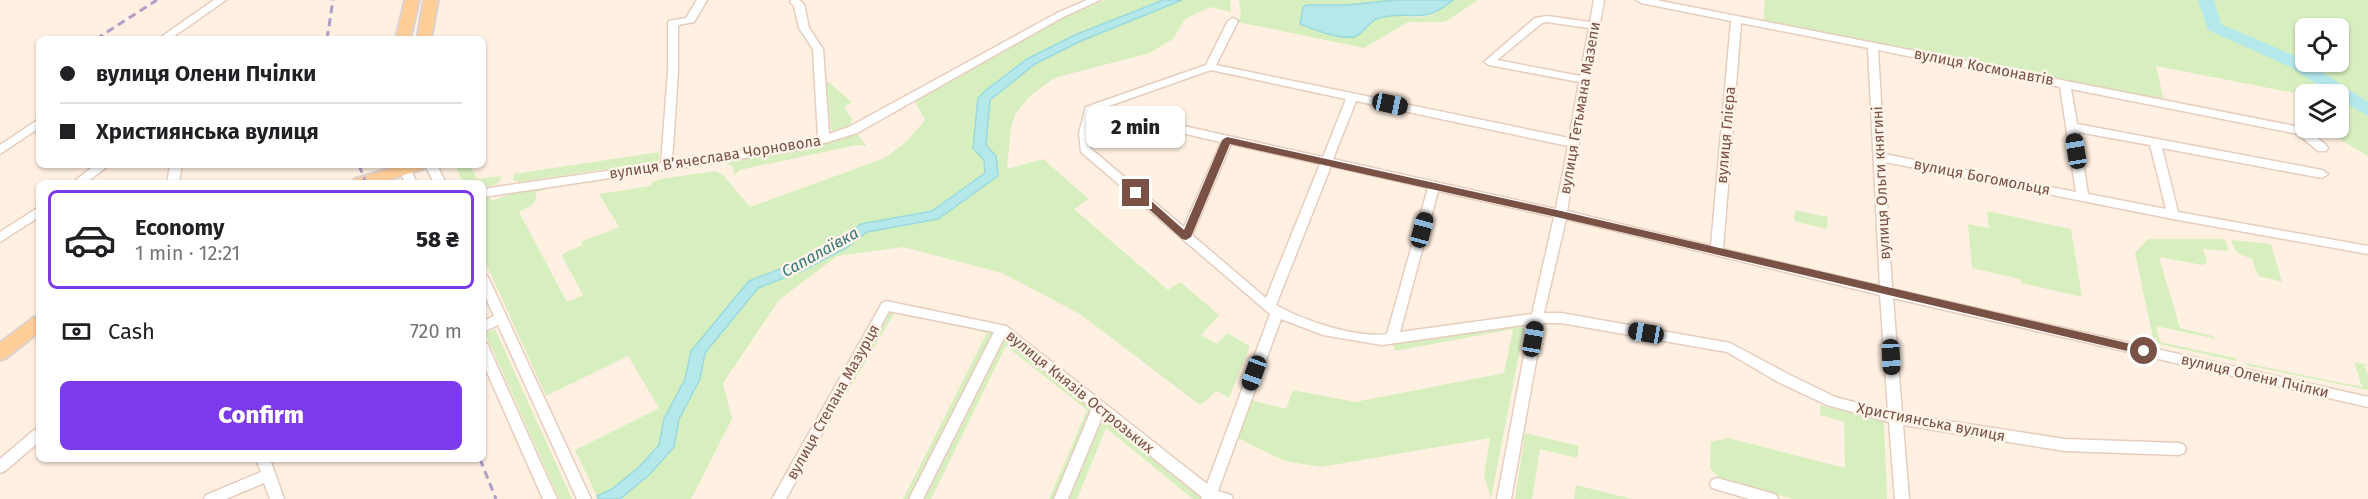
<!DOCTYPE html>
<html lang="en">
<head>
<meta charset="utf-8">
<style>
  :root { --surface:#fff; --page:#f6f6f6; --text:#202124; --muted:#757577; --line:#e0e0e0; --accent:#7c3aed }
  body { margin:0; font-family:"Fira Sans",sans-serif; background:var(--page); color:var(--text); height:100vh; display:flex; flex-direction:column; font-size:22px; white-space:nowrap }
  * { box-sizing:border-box; margin:0 }
  p { font-size:20px; color:var(--muted) }
  .icon { flex:none; width:33px; height:33px; fill:none; stroke:currentColor; stroke-width:2; stroke-linecap:round; stroke-linejoin:round }
  .map { position:relative; flex:1; overflow:hidden }
  .panel { position:absolute; left:36px; top:180px; width:450px; height:282px; display:flex; flex-direction:column; background:var(--surface); border-radius:9px; box-shadow:0 2px 4px #0004 }
  .panel>* { flex:none }
  .banner { position:absolute; left:36px; top:36px; width:450px; height:132px; border-radius:9px; box-shadow:0 2px 4px #0004; display:grid; align-content:center; height:132px; padding:0 24px; background:var(--surface) }
  .fabs { position:absolute; left:2295px; top:18px; display:grid; gap:12px }
  .fabs a { display:grid; place-items:center; width:54px; height:54px; border-radius:9px; background:var(--surface); box-shadow:0 2px 4px #0004; font-size:30px }
  .end { position:absolute; width:27px; height:27px; margin:-14px; border:8px solid #795245; background:#fff; box-shadow:0 0 0 3px #fff }
  .from { border-radius:50% }
  .bubble { position:absolute; height:42px; border-radius:9px; background:var(--surface); box-shadow:0 2px 4px #0004; font-size:20px; font-weight:800; line-height:42px; text-align:center }
  .car { position:absolute; width:18px; height:36px; margin:-18px -9px; border-radius:8px; box-shadow:0 0 4px 2px #0007; background:linear-gradient(#222 24%,#8ab4d8 0 40%,#222 0 76%,#8ab4d8 0 86%,#222 0) }
  .banner b { display:flex; align-items:center; gap:21px; height:57px; font-size:22px }
  .banner b+b { border-top:2px solid var(--line) }
  .banner i { width:15px; height:15px; background:var(--text) }
  ul { padding:10px 0 0; list-style:none }
  li { display:flex; align-items:center; gap:18px; height:99px; margin:0 12px 9px; padding:0 12px; border:3px solid var(--line); border-radius:9px }
  li div { flex:1 }
  li b { display:block; font-size:22px }
  li em { font-style:normal; font-weight:800 }
  li.current { border-color:var(--accent) }
  li>.icon { width:54px; height:54px; stroke-width:1.5 }
  .pay { display:flex; align-items:center; gap:15px; height:66px; padding:0 24px; font-size:22px }
  .pay p { margin-inline-start:auto }
  .button { display:flex; gap:12px; margin-top:auto; padding:12px 24px }
  .button a { flex:1; height:69px; border-radius:9px; background:var(--accent); color:#fff; font-size:24px; font-weight:800; line-height:69px; text-align:center }
  .map>svg:first-child { display:block }
  .green { fill:#d7eebe; fill-rule:evenodd }
  .water { fill:#b4e8ea; stroke:#99dadd; stroke-width:1.5 }
  .lines { fill:none; stroke-linecap:round; stroke-linejoin:round }
  .river { fill:#b4e8ea; fill-rule:evenodd }
  .minor-casing { stroke:#e6cdbe; stroke-width:3 }
  .major-casing { stroke:#dcd2cf; stroke-width:4 }
  .minor { fill:#fff; fill-rule:evenodd }
  .major { fill:#ffcd98; fill-rule:evenodd }
  .rail { stroke:#b19fc9; stroke-width:3; stroke-dasharray:8 5; stroke-linecap:butt }
  .route { fill:#795245 }
  .labels { text-anchor:middle; dominant-baseline:central; stroke-width:5; stroke-linejoin:round; paint-order:stroke }
  .street-label { font-size:15px; fill:#795245; stroke:#fff4ea }
  .water-label { font-size:16px; font-style:italic; fill:#357579; stroke:#fff4ea }
</style>
</head>
<body>
<div class="map">
<svg width="2368" height="499" viewBox="0 0 2368 499">
  <rect width="100%" height="100%" fill="#fff0e2"/>
  <g class="green">
    <path d="M1105 0H1163C1098 27 1028 47 978 98L985 173 932 211 861 224 838 241 798 262 749 281 691 351 685 379 664 419 659 445 639 467 612 489 597 496 575 450 659 408 628 356 546 396 483 257V199L489 197 492 201 510 194 545 188V190L536 192C537 205 530 206 519 212L567 302 583 295 562 256 564 253 583 245 581 242 619 227 599 194 651 186 652 182 660 179 716 171 723 175 750 207 885 158 906 142 925 120 915 102 1064 17Z"/>
    <path d="M1182 0H1230L1231 12 1210 7 1185 19 1173 39 1150 53 1054 78 1030 96 1016 113 1011 127 1007 169 1043 159 1089 199 1074 209 1168 290 1180 282 1219 315 1201 335 1217 344 1227 333 1250 346 1229 398 1217 391 1200 405 1080 314 1002 273 903 247 837 256 779 300 723 383 732 419 691 499H620L650 474 674 447 679 419 700 379 705 353 758 288 804 270 846 248 867 232 938 219 998 176 996 156 986 145 990 100 1035 64 1082 41Z"/>
    <path d="M1239 0H1395L1348 5H1307L1300 24 1327 33 1359 35C1384 1 1403 24 1431 15 1440 13 1446 2 1454 0 1461 0 1471 0 1478 0L1445 22H1408L1364 48 1238 22 1241 14Z"/>
    <path d="M1765 0H2368V156L2331 134 2328 128H2338V94L2305 95 2156 66 2164 101 1763 22ZM2306 28H2338V62H2306Z"/>
    <path d="M826 80 852 102 844 107 852 119 850 125 834 131 831 129Z"/>
    <path d="M856 133 867 146 857 145 740 170 734 175 733 167 726 163 646 175 649 172Z"/>
    <path d="M659 152V161L519 182 513 180 514 174Z"/>
    <path d="M455 165H470L477 179 501 176C499 186 492 186 483 187V183H463Z"/>
    <path d="M1795 210 1828 217 1827 229 1794 221Z"/>
    <path d="M1987 211 2071 229 2082 297 2021 283 2020 279 1972 268 1968 224 1989 228Z"/>
    <path d="M2148 239H2225L2229 251 2203 249 2207 262 2203 265 2159 257 2180 328 2213 336 2217 339 2156 326 2160 342 2235 358 2236 361 2154 343 2135 253Z"/>
    <path d="M2231 240 2271 244 2282 282 2258 276 2252 259 2237 253Z"/>
    <path d="M888 310 997 331 912 499H903L987 333 895 312 784 499Z"/>
    <path d="M1513 325 1524 328 1491 499 1484 475 1490 438 1321 467 1285 461 1237 438 1251 400 1286 409 1293 390 1355 402 1504 373 1513 329 1395 351 1392 342Z"/>
    <path d="M495 329 572 499H559L485 333Z"/>
    <path d="M1003 335 1094 410 1057 499H1049L1087 410 1006 346 931 499H921Z"/>
    <path d="M2354 362 2368 365 2364 366 2368 375V390L2246 365 2245 363 2362 387Z"/>
    <path d="M1820 405 1884 421 1887 499H1793L1720 479 1710 468 1711 442 1728 438 1845 468 1844 422 1820 415Z"/>
    <path d="M1100 415 1204 496 1203 499H1193L1106 428 1077 499H1066Z"/>
    <path d="M1525 433 1579 446 1577 458 1540 449 1532 499H1515Z"/>
    <path d="M1576 485 1632 499H1574Z"/>
  </g>
  <g class="water">
    <path d="M1163 0H1182L1081 41 1035 64 990 100 986 145 996 156 998 176 938 219 867 232 846 248 804 270 758 288 705 353 700 379 679 419 674 447 650 474 620 499H598L597 496 612 489 639 467 659 445 664 419 685 379 691 351 749 281 798 262 838 241 861 224 932 211 985 173 984 160 973 148 978 98 986 90 1027 59 1075 35Z"/>
    <path d="M1395 0H1453C1421 27 1413 9 1379 18 1368 21 1362 36 1354 37 1337 39 1315 30 1300 24L1303 7 1307 5H1348Z"/>
  </g>
  <g class="lines">
    <path class="river" d="M2198 0H2214L2221 24 2302 59 2368 102V116L2338 99V94H2332L2290 67 2208 30Z"/>
    <defs>
      <g id="minor">
        <path d="M214 0H226L170 39H158Z"/>
        <path d="M697 0H707L694 22 678 25V71L672 161 804 141 818 137 813 49 799 28 794 6 790 2 791 0H799L804 4 809 28 823 49 829 134 849 127 1057 13 1087 0H1100L1063 17 857 133 805 149 483 197V189L661 163 668 71V23L669 21 686 18Z"/>
        <path d="M1594 0H1604L1567 211 1711 246 1731 21 1641 3 1636 0H1656L2305 128 2326 145 2328 148 2326 151H2318L2298 134 2071 89 2077 124 2322 170 2328 174 2322 178 2162 148 2178 212 2368 246V254L2173 219 1885 162 1892 289 2368 397V407L1893 298 1902 414 2065 439 2179 443 2184 445 2186 449 2184 453 2179 455 2065 451 1903 425 1909 499H1895L1889 422 1827 405 1778 382 1727 352 1561 323H1543L1511 499H1497L1530 324 1382 345 1323 335 1281 319 1218 491 1231 495 1233 499H1201L1202 497 1102 417 1068 499H1054L1092 408 1004 338 923 499H909L994 332 889 311 786 499H772L882 303 886 301 1006 326 1207 484 1270 314 1081 152 1079 133 1086 107 1206 65 1228 21 1233 18 1238 21 1216 65 1569 138 1579 82 1489 65 1484 62 1535 18 1547 16 1590 22ZM1547 22 1589 28 1580 76 1497 60 1542 23ZM1741 23 1868 48 1880 286 1723 249ZM1878 50 2060 87 2076 192 1884 154ZM1211 70 1346 99 1323 157 1103 108ZM1356 101 1568 146 1556 209 1333 159ZM1094 113 1221 142 1184 227 1090 148 1089 133ZM2078 132 2150 145 2166 209 2088 194ZM1231 144 1320 164 1266 298 1192 235ZM1331 166 1428 188 1387 334C1357 339 1302 320 1276 305ZM1438 191 1554 217 1532 314 1400 332ZM1566 219 1880 295 1888 411 1835 397 1788 374 1730 343 1561 313H1544Z"/>
        <path d="M39 119V128L0 154V145Z"/>
        <path d="M95 165H109L86 183H72Z"/>
        <path d="M170 165H182L179 183H167Z"/>
        <path d="M405 165 409 166 417 183H405L399 169Z"/>
        <path d="M425 165H437L446 183H434Z"/>
        <path d="M39 207V217L0 242V232Z"/>
        <path d="M483 274 487 276 489 279 591 499H577L498 325 483 332V321L494 316 483 292Z"/>
        <path d="M483 343 488 344 489 348 557 499H543L483 363Z"/>
        <path d="M39 428V442L5 471 0 473V459L34 430Z"/>
        <path d="M256 459H270L284 499H270L264 483 226 499H204L206 495 261 472Z"/>
        <path d="M1717 478 1771 493 1776 495 1778 499H1749L1712 488 1710 484 1712 480Z"/>
      </g>
      <g id="major">
        <path d="M405 0H419L410 39H396Z"/>
        <path d="M424 0H438L431 39H417Z"/>
        <path d="M401 165H426L423 169 378 183H353L355 179Z"/>
        <path d="M39 316V332L6 358 0 360V343L33 318Z"/>
      </g>
    </defs>
    <use href="#minor" class="minor-casing"/>
    <use href="#major" class="major-casing"/>
    <use href="#minor" class="minor"/>
    <use href="#major" class="major"/>
    <g class="rail">
      <path d="M96 39 157 0"/>
      <path d="M327 39 333 0"/>
      <path d="M359 165 366 183"/>
      <path d="M480 459 496 499"/>
    </g>
  </g>
  <path class="route" d="M1227 137 1561 211 2144 347 2149 351 2144 355 1561 218 1230 144 1191 237 1186 240 1182 239 1131 193 1132 190H1139L1184 230 1222 140Z"/>
  <g class="labels">
    <g class="street-label">
      <text transform="translate(1984 67) rotate(11)">вулиця Космонавтів</text>
      <text transform="translate(1580 108) rotate(-80)">вулиця Гетьмана Мазепи</text>
      <text transform="translate(1726 135) rotate(-85)">вулиця Глієра</text>
      <text transform="translate(715 157) rotate(-9)">вулиця Вʼячеслава Чорновола</text>
      <text transform="translate(1982 177) rotate(11)">вулиця Богомольця</text>
      <text transform="translate(1881 183) rotate(-93)">вулиця Ольги княгині</text>
      <text transform="translate(2255 376) rotate(13)">вулиця Олени Пчілки</text>
      <text transform="translate(1080 392) rotate(39)">вулиця Князів Острозьких</text>
      <text transform="translate(833 402) rotate(-61)">вулиця Степана Мазурця</text>
      <text transform="translate(1931 422) rotate(11)">Християнська вулиця</text>
    </g>
    <g class="water-label">
      <text transform="translate(820 252) rotate(-29)">Сапалаївка</text>
    </g>
  </g>
</svg>
<div class="fabs">
<a><svg class="icon" aria-label="locate" viewBox="0 0 24 24"><circle cx="12" cy="12" r="6"/><path d="M12 2v4M12 18v4M2 12h4M18 12h4"/></svg></a>
<a><svg class="icon" aria-label="layers" viewBox="0 0 24 24"><path d="M12 4l9 5-9 5-9-5zM3 14l9 5 9-5"/></svg></a>
</div>
<i class="end from" style="left:2144px;top:351px"></i>
<i class="end" style="left:1136px;top:193px"></i>
<div class="bubble" style="left:1086px;top:106px;width:99px">2 min</div>
<i class="car" style="left:1390px;top:104px;rotate:102deg"></i>
<i class="car" style="left:2076px;top:151px;rotate:351deg"></i>
<i class="car" style="left:1422px;top:230px;rotate:15deg"></i>
<i class="car" style="left:1646px;top:333px;rotate:280deg"></i>
<i class="car" style="left:1533px;top:339px;rotate:10deg"></i>
<i class="car" style="left:1891px;top:357px;rotate:177deg"></i>
<i class="car" style="left:1254px;top:373px;rotate:200deg"></i>
<div class="banner">
<b><i class="from"></i>вулиця Олени Пчілки</b>
<b><i></i>Християнська вулиця</b>
</div>
<section class="panel">
<ul>
<li class="current"><svg class="icon" aria-label="car" viewBox="0 0 24 24"><path d="M5 17H2v-5l4-1 3-4h7l3 4 3 1v5h-3M9 17h6M6 11h13"/><circle cx="7" cy="17" r="2"/><circle cx="17" cy="17" r="2"/></svg><div><b>Economy</b><p>1 min · 12:21</p></div><em>58 ₴</em></li>
</ul>
<div class="pay"><svg class="icon" aria-label="cash" viewBox="0 0 24 24"><path d="M3 7h18v10H3z"/><circle cx="12" cy="12" r="2"/></svg>Cash<p>720 m</p></div>
<div class="button"><a>Confirm</a></div>
</section>
</div>
</body>
</html>
